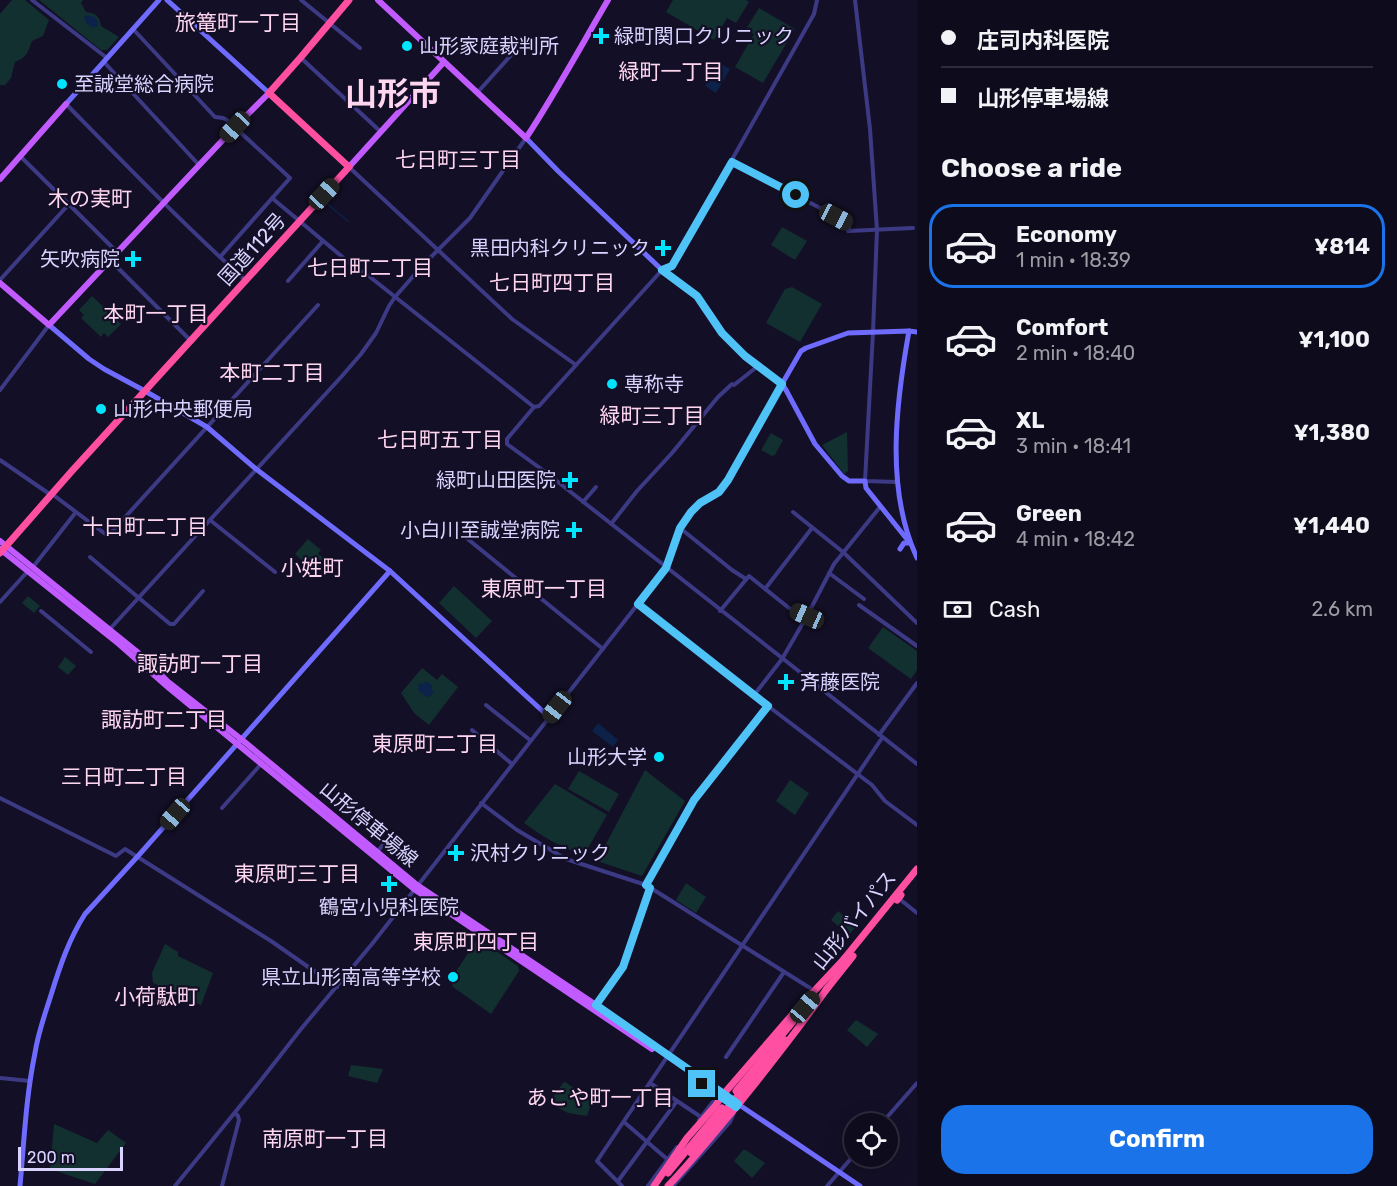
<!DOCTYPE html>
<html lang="en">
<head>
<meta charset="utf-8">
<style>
  :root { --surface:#0e0b1c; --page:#171425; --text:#f1f3f6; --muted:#9b9ba3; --line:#2e2b3b; --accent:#1a73e8 }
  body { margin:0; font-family:Rubik,"Noto Sans JP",sans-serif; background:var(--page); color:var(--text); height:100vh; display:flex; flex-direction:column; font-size:22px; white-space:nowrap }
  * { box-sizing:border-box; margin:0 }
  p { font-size:20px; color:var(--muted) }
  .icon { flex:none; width:33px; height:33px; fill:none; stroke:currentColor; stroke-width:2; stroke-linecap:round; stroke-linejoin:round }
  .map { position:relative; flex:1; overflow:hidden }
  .sheet { display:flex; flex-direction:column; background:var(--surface); width:480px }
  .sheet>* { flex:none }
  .guide { display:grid; align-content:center; height:132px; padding:0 24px; background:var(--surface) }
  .fabs { position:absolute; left:844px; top:1113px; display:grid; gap:12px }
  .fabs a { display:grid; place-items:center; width:54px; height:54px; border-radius:50%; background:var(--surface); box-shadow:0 6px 24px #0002,0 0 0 2px var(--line); font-size:30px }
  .scale { position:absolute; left:18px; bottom:15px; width:105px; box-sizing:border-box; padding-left:6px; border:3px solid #d9d4ff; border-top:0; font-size:16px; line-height:21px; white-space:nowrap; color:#d9d4ff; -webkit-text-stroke:4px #130f26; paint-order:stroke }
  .end { position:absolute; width:27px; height:27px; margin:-14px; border:8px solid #4fc3f7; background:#111; box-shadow:0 0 0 3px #111 }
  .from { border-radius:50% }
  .car { position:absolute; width:18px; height:36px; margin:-18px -9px; border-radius:8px; box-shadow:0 0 4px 2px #0007; background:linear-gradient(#222 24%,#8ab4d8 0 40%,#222 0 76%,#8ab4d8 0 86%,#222 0) }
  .guide b { display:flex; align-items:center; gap:21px; height:57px; font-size:22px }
  .guide b+b { border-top:2px solid var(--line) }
  .guide i { width:15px; height:15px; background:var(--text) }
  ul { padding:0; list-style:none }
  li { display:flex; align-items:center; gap:18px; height:84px; margin:0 12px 9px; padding:0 12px; border:3px solid transparent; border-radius:24px }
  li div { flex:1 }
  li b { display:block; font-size:22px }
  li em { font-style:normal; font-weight:700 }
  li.active { border-color:var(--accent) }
  li>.icon { width:54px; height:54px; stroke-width:1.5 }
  h2 { padding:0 24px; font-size:27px; line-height:72px }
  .pay { display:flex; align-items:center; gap:15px; height:66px; padding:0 24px; font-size:22px }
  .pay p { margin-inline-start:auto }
  .button { display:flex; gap:12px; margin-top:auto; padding:12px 24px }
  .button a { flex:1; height:69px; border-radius:24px; background:var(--accent); color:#fff; font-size:24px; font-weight:700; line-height:69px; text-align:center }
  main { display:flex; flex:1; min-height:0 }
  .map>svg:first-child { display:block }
  .green { fill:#12302f }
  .water { fill:#0c2248 }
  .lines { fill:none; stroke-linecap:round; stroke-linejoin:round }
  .stream { stroke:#0c2248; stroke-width:1.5 }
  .street { stroke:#3d3a85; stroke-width:4 }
  .secondary { stroke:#6f6bff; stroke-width:5 }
  .primary { stroke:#c25bff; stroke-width:6 }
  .highway { stroke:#ff4fa3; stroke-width:7 }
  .highway-bridge { stroke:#ff4fa3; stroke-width:7 }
  .route { stroke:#4fc3f7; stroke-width:8 }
  .poi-dot { fill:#00e5ff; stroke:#130f26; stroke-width:2 }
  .labels { text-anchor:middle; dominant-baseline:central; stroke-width:4.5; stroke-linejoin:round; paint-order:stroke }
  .poi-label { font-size:20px; fill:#d9d4ff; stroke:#130f26; text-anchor:start }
  .street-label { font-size:20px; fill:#d9d4ff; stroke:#130f26 }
  .neighbourhood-label { font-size:21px; fill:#ffd6f0; stroke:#130f26 }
  .town-label { font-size:32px; font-weight:bold; fill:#ffd6f0; stroke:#130f26 }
</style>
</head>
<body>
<main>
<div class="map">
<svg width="917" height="1186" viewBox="0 0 917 1186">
  <rect width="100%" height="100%" fill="#130f26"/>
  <g class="green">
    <path d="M12 0H25L49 20 43 36 32 41C28 52 27 57 15 62L11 78 5 85H0V14Z"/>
    <path d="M39 0H83L81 3 86 12C96 13 100 17 101 26L119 37 107 50H101Z"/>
    <path d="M673 0H746L749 2 736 23 727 18 714 40 666 12Z"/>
    <path d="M759 8 795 29 763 83 735 67 754 34 746 29Z"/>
    <path d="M782 227 807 241 795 260 771 245Z"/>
    <path d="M792 287 822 304 800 342 766 323 785 289Z"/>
    <path d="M92 296 121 324 108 337 104 333 101 337 81 318 84 315 79 310Z"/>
    <path d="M847 432 848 471 844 474 822 445Z"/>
    <path d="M771 433 783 440 775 455 772 456 761 450Z"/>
    <path d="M308 539 321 550 318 554 325 559 314 571 295 554Z"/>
    <path d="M454 586 492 621 476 638 439 603Z"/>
    <path d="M28 596 40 606 34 613 22 603Z"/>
    <path d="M883 627 917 651V670L911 679 868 648Z"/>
    <path d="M65 657 76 666 68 675 58 667Z"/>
    <path d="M422 668 437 680 442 674 458 687 429 725 414 713 401 693Z"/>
    <path d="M645 770 685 801 642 876 597 861Z"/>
    <path d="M579 771 619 794 609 812 568 789Z"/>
    <path d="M790 780 809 793 795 815 776 801Z"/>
    <path d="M555 784 607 815 584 855C562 848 543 837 524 823Z"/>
    <path d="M686 883 706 897 696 913 676 900Z"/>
    <path d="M838 911 856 926 849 935 831 920Z"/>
    <path d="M480 940 518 966 519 971 491 1014 453 987 451 979 476 941Z"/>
    <path d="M165 944 178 952V956L213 973 201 1005 153 983 152 973Z"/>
    <path d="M856 1020 878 1034 867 1047 847 1030Z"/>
    <path d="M351 1065 383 1069 377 1083 348 1076Z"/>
    <path d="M565 1082 592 1100 587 1116 568 1113 549 1103 563 1083Z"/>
    <path d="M54 1124 97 1143 108 1130 126 1143 95 1184 50 1169Z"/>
    <path d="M743 1150H746L765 1163 752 1178 734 1161Z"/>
  </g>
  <g class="water">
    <path d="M86 15 95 17 98 22V26L92 28 86 23 84 18Z"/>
    <path d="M719 63 730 69 716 93 705 86Z"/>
    <path d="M426 681 432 685V690L434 692 429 697 425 696 418 690 419 683 424 684Z"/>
    <path d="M598 723 618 740 613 747 592 731Z"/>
  </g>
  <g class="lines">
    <path class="stream" d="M325 202 348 221"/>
    <g class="street">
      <path d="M32 0 107 58"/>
      <path d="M301 0 360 48"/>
      <path d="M855 0 870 129 877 230 873 332 865 481 898 482"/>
      <path d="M133 29 215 117 223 118 227 120 290 178 220 257"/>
      <path d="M301 58 381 132"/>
      <path d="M104 62 199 165"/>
      <path d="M477 93 520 45"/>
      <path d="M66 104C125 164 183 224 245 280"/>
      <path d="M20 156 117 252"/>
      <path d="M732 162 847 222 849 228 848 231 913 228"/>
      <path d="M350 168 512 319 576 365"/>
      <path d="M272 198 358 270 365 273 534 407 507 439V444L544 471 917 764"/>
      <path d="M110 260 191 341"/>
      <path d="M0 280 69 204"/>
      <path d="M288 281 323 241"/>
      <path d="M734 385 758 366"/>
      <path d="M0 390 49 325"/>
      <path d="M534 407 539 406 662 270 672 266 814 14 817 0"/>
      <path d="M0 460 51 495"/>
      <path d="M52 494 108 536 318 305"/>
      <path d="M583 502 596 487"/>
      <path d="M793 512 843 552 917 623"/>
      <path d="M210 520 275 572"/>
      <path d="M611 524 637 491 672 453 718 397 732 384"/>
      <path d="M680 528 732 570 746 579"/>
      <path d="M464 536 603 649"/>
      <path d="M90 557 170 624H174L203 591"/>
      <path d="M33 567 76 512"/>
      <path d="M829 573 864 599"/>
      <path d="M765 589 812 528"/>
      <path d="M0 602 28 571"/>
      <path d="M638 604 768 706 872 785 885 801 917 825"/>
      <path d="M859 605 917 646"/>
      <path d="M41 611 91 652"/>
      <path d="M720 611 749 576 789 608 807 616"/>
      <path d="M109 630 342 376 361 354 376 333 389 306 395 297 423 265 470 218 526 138"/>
      <path d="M754 695 782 659 807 616 834 564 880 507"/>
      <path d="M486 705 530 740"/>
      <path d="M472 730 512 764"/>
      <path d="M879 735 917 683"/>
      <path d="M0 798 116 856 125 849 271 941 337 987"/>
      <path d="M481 803 517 830 566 859 646 885 810 988"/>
      <path d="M222 808 261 764"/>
      <path d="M377 852 392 834"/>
      <path d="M646 885 694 800 768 706"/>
      <path d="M902 901 917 913"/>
      <path d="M596 1006 623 967 650 888"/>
      <path d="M726 1057 784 972"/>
      <path d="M0 1078 30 1081"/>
      <path d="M650 1083 701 1117"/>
      <path d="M699 1120 712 1103 718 1099"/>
      <path d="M624 1122 667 1159"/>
      <path d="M881 1124 917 1083"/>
      <path d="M618 1181 677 1101"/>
      <path d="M175 1186 258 1084 301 1029 372 944 666 568 680 528 691 512 700 503 719 492 728 480 782 384"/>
      <path d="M222 1186 239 1120 238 1116 235 1113"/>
      <path d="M622 1186 597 1161 882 738"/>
      <path d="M648 1186 677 1147"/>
      <path d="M673 1186 730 1122 734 1113"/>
      <path d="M827 1186 855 1154"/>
    </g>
    <g class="secondary">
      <path d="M167 0 269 93"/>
      <path d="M66 104 159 0"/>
      <path d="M526 138 558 171 662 270 697 296 722 333 745 356 782 384 786 390 815 444 842 476 849 481H865L866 488 910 543"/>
      <path d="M49 325 89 359 104 369 145 391 207 427 256 469 390 571 549 717"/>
      <path d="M909 331C896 403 885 489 917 558"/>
      <path d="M782 384 801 351 806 348 848 333 909 331 917 332"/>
      <path d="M900 549 904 543H910"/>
      <path d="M738 1104 860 1186"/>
      <path d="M20 1186C24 1142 26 1096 35 1053 38 1033 45 1014 51 995 60 966 69 939 85 914L138 856 390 571"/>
    </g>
    <g class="primary">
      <path d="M378 0 526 138C555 94 581 46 608 0"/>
      <path d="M349 167 444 62"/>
      <path d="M0 179 66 104"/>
      <path d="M0 283 49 325 235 127 269 93"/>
      <path d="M0 541 136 651 167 681 241 739 417 885 596 1005 736 1102"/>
      <path d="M0 549 119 644 169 688 414 889 652 1049"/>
    </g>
    <g class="highway">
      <path d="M0 553 71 472 349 167 269 93 301 57 349 0"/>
      <path d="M844 959 917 869"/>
      <path d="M826 990 853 956"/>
      <path d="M743 1089 785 1040"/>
      <path d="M736 1091 805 1007"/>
      <path d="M691 1153 724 1112"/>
      <path d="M668 1173 722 1108"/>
      <path d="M654 1186 687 1138 716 1105 721 1097 791 1016 846 957"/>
      <path d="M668 1186C693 1160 715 1132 738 1105 769 1066 799 1029 828 987"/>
    </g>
    <g class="highway-bridge">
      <path d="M897 900 901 895"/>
      <path d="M726 1110 740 1093"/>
    </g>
  </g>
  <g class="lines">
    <path class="route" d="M702 1084 736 1107 738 1104 596 1005 623 967 650 888 646 885 694 800 768 706 638 604 666 568 680 528 691 512 700 503 719 492 728 480 782 384 745 356 722 333 697 296 662 270 672 266 732 162 796 195"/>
  </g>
  <g class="poi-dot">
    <path d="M598 27h6v6h6v6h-6v6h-6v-6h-6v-6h6z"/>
    <circle cx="407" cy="46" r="6"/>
    <circle cx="62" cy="84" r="6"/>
    <path d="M660 239h6v6h6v6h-6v6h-6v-6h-6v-6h6z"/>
    <path d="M130 250h6v6h6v6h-6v6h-6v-6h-6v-6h6z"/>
    <circle cx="612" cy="384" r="6"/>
    <circle cx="101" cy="409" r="6"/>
    <path d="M567 471h6v6h6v6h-6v6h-6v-6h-6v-6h6z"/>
    <path d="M571 521h6v6h6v6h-6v6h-6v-6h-6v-6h6z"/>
    <path d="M783 673h6v6h6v6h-6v6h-6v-6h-6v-6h6z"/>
    <circle cx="659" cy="757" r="6"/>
    <path d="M453 844h6v6h6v6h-6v6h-6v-6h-6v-6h6z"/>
    <path d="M386 875h6v6h6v6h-6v6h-6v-6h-6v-6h6z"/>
    <circle cx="453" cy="977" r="6"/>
  </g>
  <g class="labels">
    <g class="poi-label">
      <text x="614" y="36">緑町関口クリニック</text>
      <text x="419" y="46">山形家庭裁判所</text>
      <text x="74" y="84">至誠堂総合病院</text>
      <text x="650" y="248" text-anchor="end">黒田内科クリニック</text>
      <text x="120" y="259" text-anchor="end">矢吹病院</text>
      <text x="624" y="384">専称寺</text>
      <text x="113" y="409">山形中央郵便局</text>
      <text x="556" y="480" text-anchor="end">緑町山田医院</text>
      <text x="560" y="530" text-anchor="end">小白川至誠堂病院</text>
      <text x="800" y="682">斉藤医院</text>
      <text x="647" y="757" text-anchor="end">山形大学</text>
      <text x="470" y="853">沢村クリニック</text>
      <text x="389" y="907" text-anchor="middle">鶴宮小児科医院</text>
      <text x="441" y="977" text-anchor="end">県立山形南高等学校</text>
    </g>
    <g class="street-label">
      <text transform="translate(252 249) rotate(-48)">国道112号</text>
      <text transform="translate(369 824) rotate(40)">山形停車場線</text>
      <text transform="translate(854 920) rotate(-51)">山形バイパス</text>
    </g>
    <g class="neighbourhood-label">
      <text x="238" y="22">旅篭町一丁目</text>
      <text x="671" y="71">緑町一丁目</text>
      <text x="458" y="159">七日町三丁目</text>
      <text x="90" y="198">木の実町</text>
      <text x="370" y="267">七日町二丁目</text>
      <text x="552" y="282">七日町四丁目</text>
      <text x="156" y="313">本町一丁目</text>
      <text x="272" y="372">本町二丁目</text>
      <text x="652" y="415">緑町三丁目</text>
      <text x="440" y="439">七日町五丁目</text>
      <text x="145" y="526">十日町二丁目</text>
      <text x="312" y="567">小姓町</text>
      <text x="544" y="588">東原町一丁目</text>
      <text x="200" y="663">諏訪町一丁目</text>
      <text x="164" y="719">諏訪町二丁目</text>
      <text x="435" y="743">東原町二丁目</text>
      <text x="124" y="776">三日町二丁目</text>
      <text x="297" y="873">東原町三丁目</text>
      <text x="476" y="941">東原町四丁目</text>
      <text x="156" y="996">小荷駄町</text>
      <text x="600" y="1097">あこや町一丁目</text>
      <text x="325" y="1138">南原町一丁目</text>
    </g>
    <g class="town-label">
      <text x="393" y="94">山形市</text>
    </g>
  </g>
</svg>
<div class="fabs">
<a><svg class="icon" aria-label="locate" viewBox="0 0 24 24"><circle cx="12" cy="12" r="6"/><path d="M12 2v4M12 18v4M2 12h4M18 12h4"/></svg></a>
</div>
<div class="scale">200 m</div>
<i class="end from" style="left:796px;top:195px"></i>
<i class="end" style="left:702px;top:1084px"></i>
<i class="car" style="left:235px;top:127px;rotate:223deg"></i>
<i class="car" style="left:324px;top:194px;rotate:43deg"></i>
<i class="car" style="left:836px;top:217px;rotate:118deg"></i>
<i class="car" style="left:807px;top:616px;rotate:294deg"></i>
<i class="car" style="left:557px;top:707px;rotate:218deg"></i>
<i class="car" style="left:175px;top:814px;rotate:221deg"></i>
<i class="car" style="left:805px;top:1007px;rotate:40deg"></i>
</div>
<section class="sheet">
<div class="guide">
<b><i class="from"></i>庄司内科医院</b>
<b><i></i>山形停車場線</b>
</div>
<h2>Choose a ride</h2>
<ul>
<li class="active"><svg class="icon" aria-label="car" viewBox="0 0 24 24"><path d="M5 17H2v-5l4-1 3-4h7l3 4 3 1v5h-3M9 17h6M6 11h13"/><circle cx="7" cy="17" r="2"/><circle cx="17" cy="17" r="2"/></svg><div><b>Economy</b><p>1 min · 18:39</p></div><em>¥814</em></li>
<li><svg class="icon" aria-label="car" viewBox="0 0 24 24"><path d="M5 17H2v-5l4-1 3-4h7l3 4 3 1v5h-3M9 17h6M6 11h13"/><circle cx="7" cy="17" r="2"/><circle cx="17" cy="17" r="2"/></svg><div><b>Comfort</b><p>2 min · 18:40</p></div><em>¥1,100</em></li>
<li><svg class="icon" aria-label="car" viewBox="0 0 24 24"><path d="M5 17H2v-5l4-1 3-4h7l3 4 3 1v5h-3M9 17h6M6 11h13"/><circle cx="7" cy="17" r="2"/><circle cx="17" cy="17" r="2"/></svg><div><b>XL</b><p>3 min · 18:41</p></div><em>¥1,380</em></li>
<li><svg class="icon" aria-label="car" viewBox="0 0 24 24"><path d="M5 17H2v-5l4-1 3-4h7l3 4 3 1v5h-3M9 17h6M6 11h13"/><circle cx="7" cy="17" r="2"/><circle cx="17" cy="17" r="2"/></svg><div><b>Green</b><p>4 min · 18:42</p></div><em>¥1,440</em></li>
</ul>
<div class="pay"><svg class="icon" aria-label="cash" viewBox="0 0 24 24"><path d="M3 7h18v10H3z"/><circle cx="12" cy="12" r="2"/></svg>Cash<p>2.6 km</p></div>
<div class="button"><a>Confirm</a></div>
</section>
</main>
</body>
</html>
